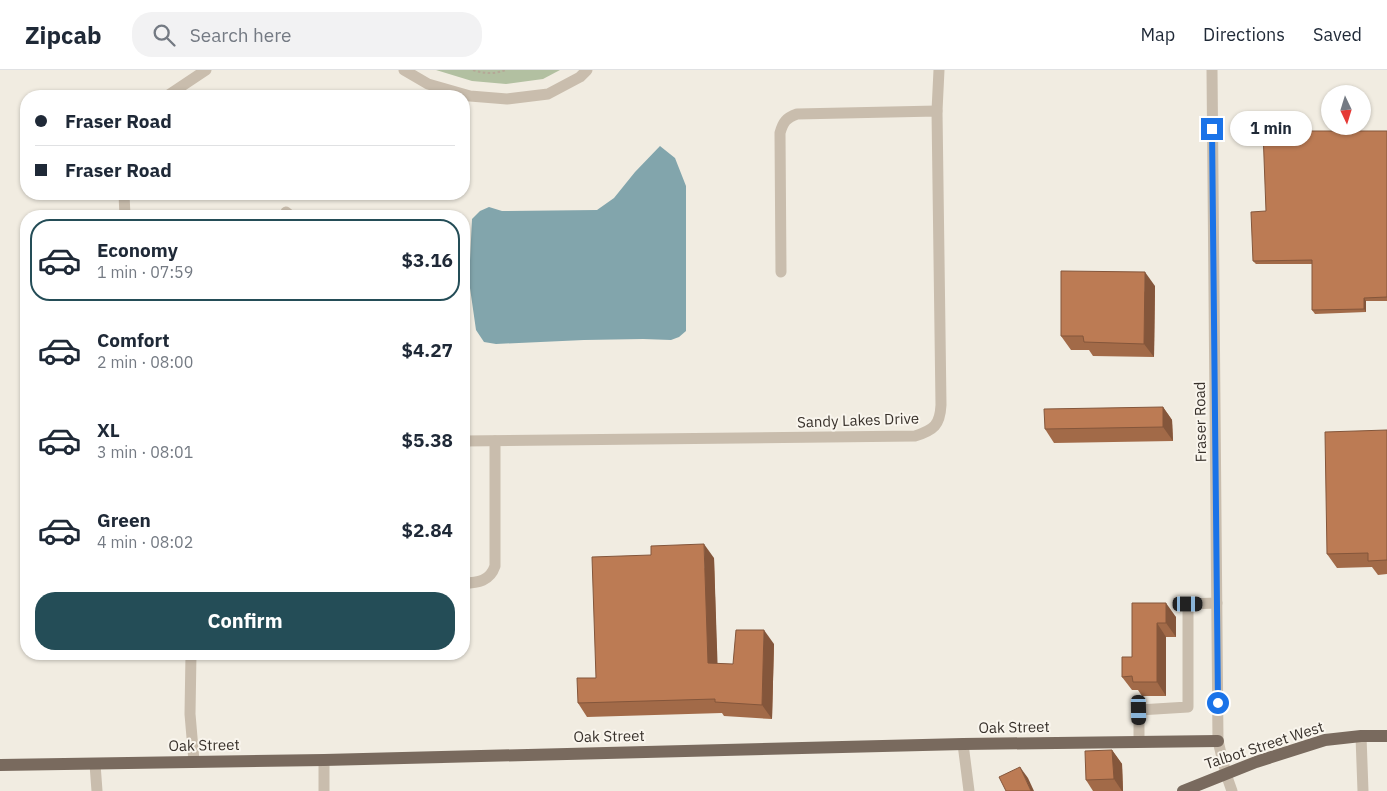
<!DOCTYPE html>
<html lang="en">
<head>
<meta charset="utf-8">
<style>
  :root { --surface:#fff; --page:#f2f2f3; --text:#1f2937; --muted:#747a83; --line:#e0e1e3; --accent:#244d57 }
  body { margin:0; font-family:"IBM Plex Sans",sans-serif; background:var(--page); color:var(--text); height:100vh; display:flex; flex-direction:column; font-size:19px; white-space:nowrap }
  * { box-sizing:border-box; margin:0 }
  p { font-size:16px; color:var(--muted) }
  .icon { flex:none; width:28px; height:28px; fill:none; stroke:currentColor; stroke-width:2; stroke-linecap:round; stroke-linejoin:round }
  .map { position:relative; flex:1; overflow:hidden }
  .details { position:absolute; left:20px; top:140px; width:450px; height:450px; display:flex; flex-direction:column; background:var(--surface); border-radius:20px; box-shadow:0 1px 4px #0004 }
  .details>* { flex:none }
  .banner { position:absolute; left:20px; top:20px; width:450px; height:110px; border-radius:20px; box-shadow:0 1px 4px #0004; display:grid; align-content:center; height:110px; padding:0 15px; background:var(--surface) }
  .needle { width:32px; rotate:176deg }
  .fabs { position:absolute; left:1321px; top:15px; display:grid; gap:10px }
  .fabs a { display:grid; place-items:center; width:50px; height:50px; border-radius:50%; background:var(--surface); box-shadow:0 1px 4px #0004; font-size:25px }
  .end { position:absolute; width:22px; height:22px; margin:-11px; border:6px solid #1a73e8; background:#fff; box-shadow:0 0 0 2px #fff }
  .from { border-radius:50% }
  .bubble { position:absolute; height:35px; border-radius:18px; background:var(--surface); box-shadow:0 1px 4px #0004; font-size:16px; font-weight:700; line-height:35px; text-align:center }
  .car { position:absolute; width:15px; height:30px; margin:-15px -8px; border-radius:6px; box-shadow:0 0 4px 1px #0007; background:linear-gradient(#222 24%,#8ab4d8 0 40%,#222 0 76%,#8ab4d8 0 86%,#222 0) }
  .banner b { display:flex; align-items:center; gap:18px; height:48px; font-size:19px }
  .banner b+b { border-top:1px solid var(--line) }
  .banner i { width:12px; height:12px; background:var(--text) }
  ul { padding:9px 0 0; list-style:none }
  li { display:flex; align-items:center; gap:15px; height:82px; margin:0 10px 8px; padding:0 5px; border:2px solid transparent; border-radius:20px }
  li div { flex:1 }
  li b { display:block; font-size:19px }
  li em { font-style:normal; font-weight:700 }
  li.active { border-color:var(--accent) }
  li>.icon { width:45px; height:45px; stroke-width:1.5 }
  .cta { display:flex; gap:10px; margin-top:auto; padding:10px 15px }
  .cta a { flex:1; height:58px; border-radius:20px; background:var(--accent); color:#fff; font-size:20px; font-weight:700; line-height:58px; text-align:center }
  header { display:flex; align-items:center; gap:30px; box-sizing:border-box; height:70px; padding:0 25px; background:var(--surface); border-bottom:1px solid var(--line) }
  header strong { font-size:24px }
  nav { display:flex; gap:28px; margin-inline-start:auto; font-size:18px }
  .search { width:350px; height:45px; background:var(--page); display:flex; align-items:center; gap:12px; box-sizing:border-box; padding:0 18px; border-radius:20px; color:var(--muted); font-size:19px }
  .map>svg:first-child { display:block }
  .green { fill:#b2c0a1 }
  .water { fill:#82a5ac }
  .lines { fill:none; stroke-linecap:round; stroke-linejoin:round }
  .path { stroke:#b5a897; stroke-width:2; stroke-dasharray:2.5 2.5; stroke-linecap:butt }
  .minor { stroke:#c9bdad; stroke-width:11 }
  .major { stroke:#796a5e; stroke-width:12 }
  .wall { fill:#a26a48 }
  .shaded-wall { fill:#84563b }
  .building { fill:#bc7b54; stroke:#84563b }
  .route { stroke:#1a73e8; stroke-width:6 }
  .labels { text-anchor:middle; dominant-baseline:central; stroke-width:4; stroke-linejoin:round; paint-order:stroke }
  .street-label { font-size:15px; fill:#38312b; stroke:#f9f5ed }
</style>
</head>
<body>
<header>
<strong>Zipcab</strong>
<div class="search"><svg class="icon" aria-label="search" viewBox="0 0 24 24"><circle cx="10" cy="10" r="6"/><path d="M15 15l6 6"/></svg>Search here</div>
<nav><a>Map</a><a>Directions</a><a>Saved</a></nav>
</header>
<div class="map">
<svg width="1387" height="721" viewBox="0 0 1387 721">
  <rect width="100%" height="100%" fill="#f1ece1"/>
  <path class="green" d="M436 0H560L543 9 506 14 472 11Z"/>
  <path class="water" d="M660 76 675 88 686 116V261L679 267 671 270 643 269 584 270 496 274 484 272 476 260 469 211 472 149 480 141 489 137 502 141 597 140 614 128 635 102Z"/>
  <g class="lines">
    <path class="path" d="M473 0C485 4 495 4 506 0"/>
    <g class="minor">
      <path d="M404 0 428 14 470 26 507 29 548 24 580 7 587 0"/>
      <path d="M1212 0 1218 671 1226 704 1232 721"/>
      <path d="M167 26 206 0"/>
      <path d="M937 41 939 0"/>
      <path d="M124 124 125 146"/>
      <path d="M286 142 291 146"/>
      <path d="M464 371 915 366C934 360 940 355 941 335L937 41 797 44C786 48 783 52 780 63L781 202"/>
      <path d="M464 513C478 513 490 511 495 496V371"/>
      <path d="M191 584 190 644 194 691"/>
      <path d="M1361 666 1363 721"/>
      <path d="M1139 671V640L1188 637V534L1217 533"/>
      <path d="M963 674 969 721"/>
      <path d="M324 690V721"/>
      <path d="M95 694 97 721"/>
    </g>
    <g class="major">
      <path d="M0 695 324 690 963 674 1218 671"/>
      <path d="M1183 721 1256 692 1325 670 1361 666H1387"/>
    </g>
  </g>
  <g class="wall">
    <path d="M1387 61V231H1366V242L1315 244 1312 240V194H1256L1253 191 1266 141Z"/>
    <path d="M1155 216 1154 287 1093 286 1089 280H1071L1061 266Z"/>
    <path d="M1163 337 1172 350 1173 371 1054 373 1045 359Z"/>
    <path d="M1387 360V504L1378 505 1372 497 1337 498 1327 484Z"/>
    <path d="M714 488 717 594H733L774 574 772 649 724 646 722 643 587 647 578 633Z"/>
    <path d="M1132 533 1176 547V567H1166V626H1142L1138 620H1132L1122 607 1132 587Z"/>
    <path d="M1112 680 1122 694 1123 721H1093L1086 710Z"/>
  </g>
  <g class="shaded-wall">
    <path d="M1145 202 1155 216 1154 287 1144 274Z"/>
    <path d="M1364 228 1366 231V242L1364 239Z"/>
    <path d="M1163 337 1172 350 1173 371 1163 357Z"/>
    <path d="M704 474 714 488 718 607 708 593Z"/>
    <path d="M1166 533 1176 547V567L1166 553Z"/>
    <path d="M1157 553 1166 567V626L1157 612Z"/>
    <path d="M764 560 774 574 772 649 762 635Z"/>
    <path d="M1112 680 1122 694 1123 721H1122L1114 709Z"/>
    <path d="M1020 697 1028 708 1034 721H1031Z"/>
  </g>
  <g class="building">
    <path d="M1263 61H1387V227L1364 228V239L1312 240V190L1253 191 1251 142 1266 141Z"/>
    <path d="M1061 201 1145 202 1144 274 1084 272 1083 266H1061Z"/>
    <path d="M1163 337V357L1045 359 1044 339Z"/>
    <path d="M1387 360V490L1368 491V483L1327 484 1325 362Z"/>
    <path d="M704 474 708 593 733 594 736 560H764L762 635 715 632V629L578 633 577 608H596L592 487 651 485V476Z"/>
    <path d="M1132 533H1166V553H1157V612H1133L1132 606 1122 607V587H1132Z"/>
    <path d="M1112 680 1114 709 1086 710 1085 681Z"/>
    <path d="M1020 697 1031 721H1006L999 707Z"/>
  </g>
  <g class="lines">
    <path class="route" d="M1212 59 1218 633"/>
  </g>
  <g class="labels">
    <g class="street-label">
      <text transform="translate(858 350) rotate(-2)">Sandy Lakes Drive</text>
      <text transform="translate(1200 352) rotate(-91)">Fraser Road</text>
      <text transform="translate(1014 657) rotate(-1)">Oak Street</text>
      <text transform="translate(609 666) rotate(-1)">Oak Street</text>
      <text transform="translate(204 675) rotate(-1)">Oak Street</text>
      <text transform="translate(1264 675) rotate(-18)">Talbot Street West</text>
    </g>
  </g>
</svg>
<div class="fabs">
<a><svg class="needle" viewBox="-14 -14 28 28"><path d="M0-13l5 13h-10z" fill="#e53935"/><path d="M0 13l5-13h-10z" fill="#747a83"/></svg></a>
</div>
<i class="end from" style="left:1218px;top:633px"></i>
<i class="end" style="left:1212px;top:59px"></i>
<div class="bubble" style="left:1230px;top:41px;width:82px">1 min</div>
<i class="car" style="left:1188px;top:534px;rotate:90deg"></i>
<i class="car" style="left:1139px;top:640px;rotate:179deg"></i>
<div class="banner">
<b><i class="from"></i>Fraser Road</b>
<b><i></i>Fraser Road</b>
</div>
<section class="details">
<ul>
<li class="active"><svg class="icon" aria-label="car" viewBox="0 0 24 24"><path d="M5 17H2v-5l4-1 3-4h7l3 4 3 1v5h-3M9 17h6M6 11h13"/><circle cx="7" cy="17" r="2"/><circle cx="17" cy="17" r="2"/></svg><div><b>Economy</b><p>1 min · 07:59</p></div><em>$3.16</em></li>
<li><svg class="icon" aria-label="car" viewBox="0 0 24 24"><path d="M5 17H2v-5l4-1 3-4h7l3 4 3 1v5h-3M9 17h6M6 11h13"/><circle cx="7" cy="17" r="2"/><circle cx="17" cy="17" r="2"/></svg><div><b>Comfort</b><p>2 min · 08:00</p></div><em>$4.27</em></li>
<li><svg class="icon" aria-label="car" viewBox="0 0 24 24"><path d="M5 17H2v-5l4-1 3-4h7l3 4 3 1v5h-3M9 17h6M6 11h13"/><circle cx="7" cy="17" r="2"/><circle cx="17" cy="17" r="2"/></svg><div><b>XL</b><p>3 min · 08:01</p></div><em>$5.38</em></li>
<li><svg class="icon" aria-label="car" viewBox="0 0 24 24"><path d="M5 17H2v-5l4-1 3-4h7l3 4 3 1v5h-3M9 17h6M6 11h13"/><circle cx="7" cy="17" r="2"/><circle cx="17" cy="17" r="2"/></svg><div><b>Green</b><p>4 min · 08:02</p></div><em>$2.84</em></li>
</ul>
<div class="cta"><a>Confirm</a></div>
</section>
</div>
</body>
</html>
